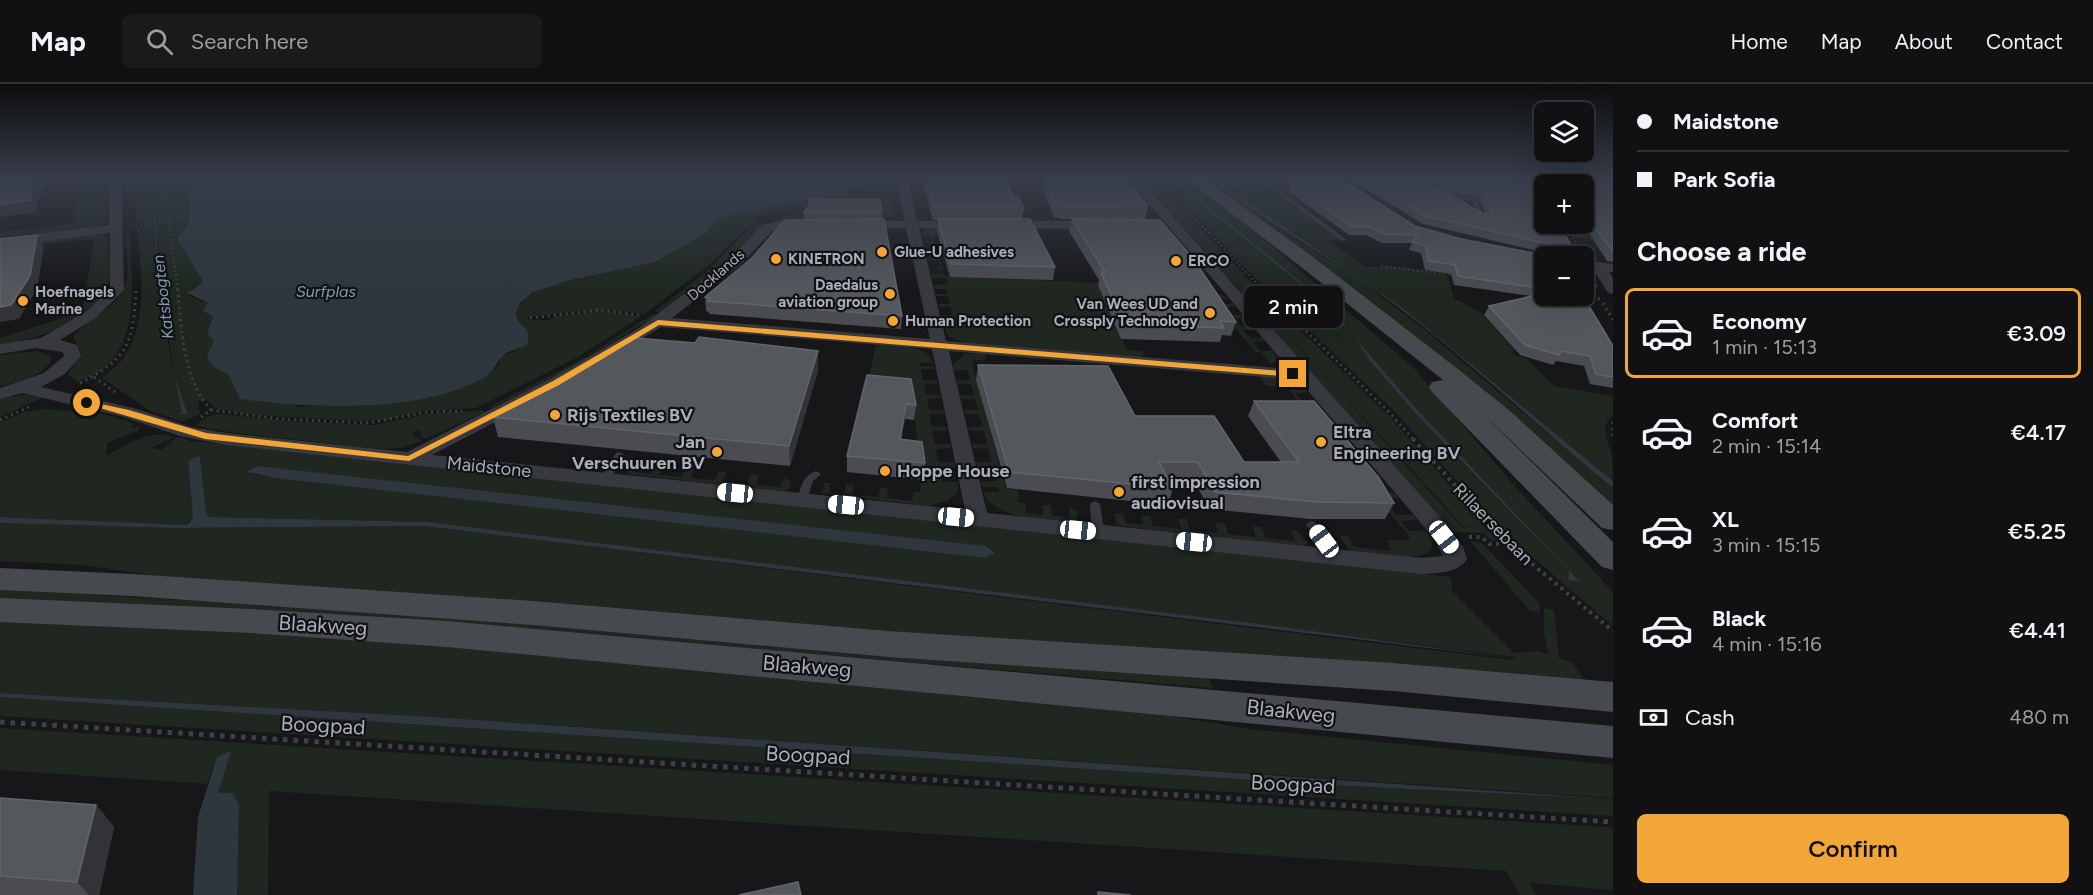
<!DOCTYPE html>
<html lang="en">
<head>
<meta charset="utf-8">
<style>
  :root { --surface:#111113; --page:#1a1a1c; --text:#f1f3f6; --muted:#9c9da0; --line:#303133; --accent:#f1a637 }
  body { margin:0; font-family:Figtree,sans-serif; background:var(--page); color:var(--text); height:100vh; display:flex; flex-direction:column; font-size:22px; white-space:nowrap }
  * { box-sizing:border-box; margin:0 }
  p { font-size:20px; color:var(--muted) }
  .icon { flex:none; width:33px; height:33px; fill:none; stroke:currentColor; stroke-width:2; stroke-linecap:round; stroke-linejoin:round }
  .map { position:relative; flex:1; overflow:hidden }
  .panel { display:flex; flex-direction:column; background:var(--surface); width:480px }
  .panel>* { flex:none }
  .hud { display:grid; align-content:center; height:132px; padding:0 24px; background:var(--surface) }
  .controls { position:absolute; left:1534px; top:18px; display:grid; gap:12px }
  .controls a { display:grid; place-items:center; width:60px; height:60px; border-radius:9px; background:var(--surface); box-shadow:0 6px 24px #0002,0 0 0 2px var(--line); font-size:30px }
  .end { position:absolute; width:27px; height:27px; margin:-14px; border:8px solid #f1a637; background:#111; box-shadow:0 0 0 3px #111 }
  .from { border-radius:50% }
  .bubble { position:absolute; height:42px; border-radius:9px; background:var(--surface); box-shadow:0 6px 24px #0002,0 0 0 2px var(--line); font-size:20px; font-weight:600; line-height:42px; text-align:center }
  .car { position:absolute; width:18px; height:36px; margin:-18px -9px; border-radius:8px; box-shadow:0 0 4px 2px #0007; background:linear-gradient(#fff 24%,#345 0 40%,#fff 0 76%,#345 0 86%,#fff 0) }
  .hud b { display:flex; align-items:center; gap:21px; height:57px; font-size:22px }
  .hud b+b { border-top:2px solid var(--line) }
  .hud i { width:15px; height:15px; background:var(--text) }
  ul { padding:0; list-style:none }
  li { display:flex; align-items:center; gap:18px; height:90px; margin:0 12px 9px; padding:0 12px; border:3px solid transparent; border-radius:9px }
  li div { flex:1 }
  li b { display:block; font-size:22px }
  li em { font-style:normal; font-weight:600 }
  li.selected { border-color:var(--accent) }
  li>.icon { width:54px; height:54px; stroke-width:1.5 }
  h2 { padding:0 24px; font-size:27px; line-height:72px }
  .pay { display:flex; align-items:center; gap:15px; height:66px; padding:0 24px; font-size:22px }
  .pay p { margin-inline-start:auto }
  .action { display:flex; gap:12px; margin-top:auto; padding:12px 24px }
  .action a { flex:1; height:69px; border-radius:9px; background:var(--accent); color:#111; font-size:24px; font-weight:600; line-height:69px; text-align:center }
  header { display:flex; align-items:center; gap:36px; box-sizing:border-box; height:84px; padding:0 30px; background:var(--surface); border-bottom:2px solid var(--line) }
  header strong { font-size:28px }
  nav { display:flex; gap:33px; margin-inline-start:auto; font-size:21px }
  .search { width:420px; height:54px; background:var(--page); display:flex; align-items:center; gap:15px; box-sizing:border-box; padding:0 21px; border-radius:9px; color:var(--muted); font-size:22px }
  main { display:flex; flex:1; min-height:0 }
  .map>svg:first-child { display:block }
  .green { fill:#1f2720; fill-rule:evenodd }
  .water { fill:#2d373d }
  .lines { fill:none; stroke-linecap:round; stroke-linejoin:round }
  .path-far3 { stroke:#3e4145; stroke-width:2; stroke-dasharray:1.5 3; stroke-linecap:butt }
  .path-far2 { stroke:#3e4145; stroke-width:3; stroke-dasharray:2 4; stroke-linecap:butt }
  .path-far1 { stroke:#3e4145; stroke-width:4; stroke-dasharray:3 4.5; stroke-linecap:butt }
  .path { stroke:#3e4145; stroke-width:5; stroke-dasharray:4.5 6; stroke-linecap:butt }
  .lane { fill:#38393e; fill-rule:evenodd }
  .street { fill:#38393e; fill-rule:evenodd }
  .secondary { fill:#46494e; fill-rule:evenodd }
  .wall { fill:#4a4c51; fill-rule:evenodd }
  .shaded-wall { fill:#313336 }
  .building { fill:#54575c; stroke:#62656b; stroke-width:1.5 }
  .route { fill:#f1a637 }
  .poi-dot { fill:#f1a637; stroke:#121214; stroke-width:2 }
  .labels { text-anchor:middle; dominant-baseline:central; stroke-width:4.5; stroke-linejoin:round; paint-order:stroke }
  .far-poi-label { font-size:15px; font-weight:bold; fill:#a9afb9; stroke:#121214; text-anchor:start }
  .far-street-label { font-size:15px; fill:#a9afb9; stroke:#121214 }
  .far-water-label { font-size:16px; font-style:italic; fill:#819fb4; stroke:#121214 }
  .poi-label { font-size:18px; font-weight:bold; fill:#a9afb9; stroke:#121214; text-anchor:start }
  .street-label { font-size:18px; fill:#a9afb9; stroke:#121214 }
  .near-street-label { font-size:21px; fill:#a9afb9; stroke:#121214 }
</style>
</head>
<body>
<header>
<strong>Map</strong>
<div class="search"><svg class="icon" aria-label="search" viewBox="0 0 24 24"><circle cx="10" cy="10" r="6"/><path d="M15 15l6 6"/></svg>Search here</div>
<nav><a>Home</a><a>Map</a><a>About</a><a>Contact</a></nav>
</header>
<main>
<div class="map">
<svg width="1613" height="811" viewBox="0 0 1613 811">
  <rect width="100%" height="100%" fill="#171719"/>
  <g class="green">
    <path d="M133 92H144L151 97 159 213 181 329 186 330 175 295 164 221 152 92H193V102L188 108 190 109V136L177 154 203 198 192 204 189 212 209 220 204 227 213 231 207 250 215 256 211 267 216 285 298 323 404 317 431 313 482 295 498 282 502 272 518 266 523 241 517 235 516 225 527 212 552 201 655 178 699 154 718 134 799 117 831 114 860 102 858 92 885 94 894 131 888 134H767L879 123H802L760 131 756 133 759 137 747 143 709 181 645 230C604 223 566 228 528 233V236H549L557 232 600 227 642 232 578 273 476 324 424 327 385 336 361 337 253 331 217 325 206 316 198 318 200 330 182 338 149 326 102 294C108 287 117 284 123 275 149 238 141 188 137 144L148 142H144L147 139 137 140Z"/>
    <path d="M1138 92H1151L1255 202 1392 335 1498 457H1492L1484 449 1453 448ZM1237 195 1464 443 1471 444H1463Z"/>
    <path d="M1158 92H1167L1314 211 1356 255 1369 276 1417 331 1569 489 1568 496H1578L1411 319 1322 215 1171 92H1182L1266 157 1414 284 1512 399 1613 508V542L1504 449 1392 325 1256 195Z"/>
    <path d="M1196 92H1204L1282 147 1356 193 1425 246 1613 404V428Z"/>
    <path d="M1210 92H1252L1340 156 1329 157 1365 183H1399L1447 191 1454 214 1481 229 1514 266 1512 270 1527 275 1554 302 1613 312V332C1598 342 1609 358 1612 372 1613 380 1613 389 1613 397L1404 225Z"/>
    <path d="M96 99 107 100 106 139 93 144 0 157V148L74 139 78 102Z"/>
    <path d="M759 139 763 140 726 178 662 229 655 227 710 185 749 145Z"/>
    <path d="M942 143 944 147 933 152 944 192 1097 199 1127 266 1143 267V271L1137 273 969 260 949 253 944 243 956 242 954 234H941V231H952L951 223H939L938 220H950L948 212H936L935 210H947L946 205H934L933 202 948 199 946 194H932L931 190 942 189 940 185H930L940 183 938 177 927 175 938 174 936 168 925 166H935L934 160 923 158H933L932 152H921V149L927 145Z"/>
    <path d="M129 145C131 187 141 245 110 279 102 288 89 293 78 298L68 291 81 269 73 253C80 243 92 236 102 229 137 202 127 186 125 146Z"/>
    <path d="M101 150 108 154C108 169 112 190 107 205 98 237 29 256 0 262V254L69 232 83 222 94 155 0 165V161Z"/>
    <path d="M1206 208H1216L1229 215H1218L1222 220H1234L1236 223H1224L1230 231H1243L1245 234H1233L1240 242 1252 243 1255 245 1243 246 1250 254H1263L1265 257 1253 258 1260 267H1273L1277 274 1271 281 1261 268H1255Z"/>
    <path d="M653 230 658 231 561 289 492 324 489 323 582 275Z"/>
    <path d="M876 261C893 262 927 259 933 279H920V282H934V285H921L923 296H937V300H924L926 310 940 311V314L927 315 929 326H943L944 330H929L931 342 946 343 947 347H932L935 360H950L951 364 936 365 938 378H954L955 383H939L942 397 958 398V407L948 417 927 422 822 409 824 399H831L829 408 844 410 846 400 854 401 852 411 878 413 880 404H888L887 414 912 417 914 407 920 408 921 395H924L910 310 867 302Z"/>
    <path d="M37 267 51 272V277C40 293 18 298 0 302V271Z"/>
    <path d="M965 270H985V276H975L972 280 1006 405 1018 406V418L1025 419 1026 429 1043 431V421H1051L1052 432 1070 433 1069 423 1077 427V437C1056 440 988 433 984 408H1000L998 403H982L981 398 997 397 993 383H977V378H992L988 365 973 364 972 360H987L984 347H969L968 343 983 342 979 331 965 330 964 326H978L975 315H961L960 311H974L971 300H957V296H970L967 286H954L953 280Z"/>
    <path d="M1259 292C1277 293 1295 295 1308 308L1295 309 1304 320H1318L1321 324H1308L1317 336H1332L1335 340H1321L1331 352 1346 353 1350 357H1336L1346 370 1361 371 1365 375H1351L1361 389H1377L1381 394H1366L1378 409H1395L1399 414 1383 415 1396 431H1413L1417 436 1401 437 1409 447H1427L1433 457 1431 466C1412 480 1376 469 1354 467L1347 463 1340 452H1348L1354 463 1392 467 1387 456H1409V452L1286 302H1267Z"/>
    <path d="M23 311 44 313 0 333V314Z"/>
    <path d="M42 325 100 329 136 340 131 342 134 344 140 341 138 347 107 359 106 372C130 360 147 345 175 353L151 364 161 366 177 353 189 356 187 360 192 357 1451 493 1452 507 1514 569 1537 567 1548 570 1544 550V524L1554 526 1559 574 1572 578 1586 598 171 494 82 481 0 477V439L174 444 424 442 1512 576 1516 573 429 438 210 433 206 429 200 374 198 372 188 377 193 433 188 438 191 441 0 433V338L24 328ZM247 390 364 394 989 463 985 474Z"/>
    <path d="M482 326 485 328 425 355 419 351 423 349 419 346 412 349 422 357 402 364 383 365 236 349 196 342 206 333 218 330 287 337 374 341 428 330Z"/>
    <path d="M635 378 639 379 635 388 650 390 655 381H663L659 391 682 393 687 384 694 385 691 394 715 396 719 387 726 388 723 397 747 400 751 390 759 391 756 401 780 403 784 394 791 397 789 405 783 407 628 390 631 380Z"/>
    <path d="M1115 429H1123L1126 439 1143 441 1142 431 1150 432 1153 442 1181 445 1178 434 1187 435 1190 446 1218 449 1215 438 1225 439 1228 450 1256 453 1253 442 1262 443 1266 454 1295 457 1291 446 1297 447 1308 459 1303 462 1121 442 1116 439Z"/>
    <path d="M1471 458H1481L1540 520V529L1529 526Z"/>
    <path d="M0 505 378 528 1208 592 1213 604 708 561 0 515Z"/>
    <path d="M0 536 242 547 428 561 1113 622 1249 645 1613 681V714L434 633 0 609Z"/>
    <path d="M0 613 1330 701 1613 715V732L0 632Z"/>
    <path d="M0 644 1607 743 1613 744V806L1530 799 1537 811H1520L1506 787 269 707 268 811H237L239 721 218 710 220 701 217 673 207 700 0 686Z"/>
  </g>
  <g class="water">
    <path d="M144 92H152C160 170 157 257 188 330L177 331 181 329 180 321 159 213 152 102 151 97Z"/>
    <path d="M193 92H858L861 99 859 103 831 114 799 117 718 134 705 150 655 178 567 197 532 209 520 219 516 228 517 235 528 248V260C520 265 509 266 503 272 494 280 495 288 482 295 418 329 310 325 240 315L228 290C217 286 211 283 207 271L214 257 207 250 213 232 203 227 208 219 187 209 203 198 177 154 190 136V109L187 108 193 102Z"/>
    <path d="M1167 92H1171L1322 215 1411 319 1579 497 1568 496 1569 488 1417 331 1369 276 1356 255 1314 211Z"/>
    <path d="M1204 92H1210L1404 225 1613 397V404C1528 335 1448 255 1356 193 1306 159 1253 129 1204 92Z"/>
    <path d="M198 372 200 373 206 429 210 433 429 438 1275 542 1519 575 424 442 174 444 0 439V433L188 441 193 433 188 377Z"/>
    <path d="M257 382 986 462 995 469 985 474 276 394 246 388Z"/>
    <path d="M0 609 434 633 1613 715 1330 701 0 613Z"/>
    <path d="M231 667 218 709H232L239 721 237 811H193L198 733 217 673Z"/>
  </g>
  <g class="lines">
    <g class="path-far3">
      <path d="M167 92 168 133 178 207"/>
      <path d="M1168 106 1264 207"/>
      <path d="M204 122 208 140"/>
      <path d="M1568 140 1580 169"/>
      <path d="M132 143 206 131"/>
      <path d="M1573 151 1596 155"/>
      <path d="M1381 182 1456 191"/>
    </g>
    <g class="path-far2">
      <path d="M178 205C181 244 183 296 211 326"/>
      <path d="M1263 205 1388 327 1414 356"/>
      <path d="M1580 212 1600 215"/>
      <path d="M1603 219 1613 236"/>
      <path d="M530 234 599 226 639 231"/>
      <path d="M94 293 115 308"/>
      <path d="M80 299C128 275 133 259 136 207"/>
      <path d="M201 333 211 326 280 335 367 339 428 328 462 327"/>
      <path d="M0 336 29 323"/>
      <path d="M1613 338V356"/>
    </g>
    <g class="path-far1">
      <path d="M1413 355 1508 460 1613 547"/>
      <path d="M1469 453H1482L1489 460H1508"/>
    </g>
    <path class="path" d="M0 638 1613 738"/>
    <g class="lane">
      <path d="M1254 92H1260L1347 156 1342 157Z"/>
      <path d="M1437 110 1476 114 1486 135 1483 137 1478 134V132L1472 117 1435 113V111Z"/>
      <path d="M620 368 625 371 610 395 609 397H601L600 395 616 369Z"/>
      <path d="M816 387 821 390 813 397 807 416 802 419 798 418 797 416C801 403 802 392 816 387Z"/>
      <path d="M1095 417 1100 420 1104 448 1098 452 1092 448 1090 420Z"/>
      <path d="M1312 437 1316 439 1340 470 1342 473 1340 476H1332L1308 443 1306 441 1308 439Z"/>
    </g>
    <g class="street">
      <path d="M109 92H121L124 206 97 233 60 256 77 261 81 272 65 290 41 303 133 324 191 343 226 349 407 368 550 295 639 244 729 176 762 141 782 136H810L816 140 810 144 772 147 739 182 672 234 930 255 906 144H856L850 140 856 136 905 137 895 92H907L917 137H966L972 141 966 145 919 144 946 257 1289 285 1126 92H1137L1448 442 1463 463 1467 475C1457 490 1437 489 1421 490L226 361 180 352 121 332 22 309 0 315V304L44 289 64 272 63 268 36 264 0 270V260L41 254 87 227 110 205V149L0 163V155L109 141ZM661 243 932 265 965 426 432 371 562 303ZM949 267 1299 296 1432 452 1443 472 1421 474 987 429Z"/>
      <path d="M1326 92H1340L1371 113 1361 116Z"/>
      <path d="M1003 137H1098L1104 141 1098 145 998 144V138Z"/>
      <path d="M1584 176 1613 180V188H1609L1613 194V210L1608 209 1593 185 1584 184Z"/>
    </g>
    <g class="secondary">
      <path d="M1182 92H1200L1309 170 1454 282 1510 327 1613 421V446L1602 444 1478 325 1613 458V486L1602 483 1432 308 1429 303 1432 298 1443 296 1295 178Z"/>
      <path d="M0 484 132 490 533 517 889 547 1393 579 1613 598V628L1393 607 889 573 533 541 132 512 0 506Z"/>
      <path d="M0 514 251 525 447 537 1613 642V674L447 563 251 549 0 538Z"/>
    </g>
  </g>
  <g class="wall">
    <path d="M921 92H1003L1014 112 1024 124 1022 135 1055 183 1053 196 950 193 937 147 938 136H933Z"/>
    <path d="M1040 92H1124L1148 122 1145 135H1062L1054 133 1043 106 1044 98Z"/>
    <path d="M1266 92H1334L1332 99H1275Z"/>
    <path d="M1345 92H1613V178L1607 177 1583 140H1584V100L1545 140 1578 172H1545V212L1613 262V304L1590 300 1584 282 1556 277 1553 281 1520 271 1484 231 1489 222 1531 212 1454 201 1451 190 1425 186 1421 169 1409 166 1412 159H1382L1366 151H1349L1288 107 1290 100 1415 142 1461 155 1549 172 1550 170 1423 140ZM1445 109 1478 113 1486 130H1484Z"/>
    <path d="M804 128H882V135L902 232 901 245 709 230V228L706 227 705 213 804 136Z"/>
    <path d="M1072 135 1236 238 1231 252 1222 251 1220 258 1121 255 1098 201 1099 196 1069 147Z"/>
    <path d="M1584 182 1596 202 1591 212 1584 210Z"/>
    <path d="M695 259 818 267V286L790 382 498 353 493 333Z"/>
    <path d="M978 281 1135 332 1244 378H1281L1248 332 1254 317 1394 419 1385 435H1310L1210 425 1192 394H1167L1173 404 1168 421 1007 404 976 296Z"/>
    <path d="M867 291 916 321 914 336 905 335 901 355 925 379 924 396 847 388V372Z"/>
    <path d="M0 714 96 721 114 743 99 811H0Z"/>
  </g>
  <g class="shaded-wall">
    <path d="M39 92H54L39 112 36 128 2 133 0 130V121L33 100Z"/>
    <path d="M37 151 44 163 37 205 19 235 0 238V223Z"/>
    <path d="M818 267V286L790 382 789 362Z"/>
    <path d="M906 320 905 335 899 371 900 355Z"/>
    <path d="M96 721 114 743 99 811H89L77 798Z"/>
  </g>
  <g class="building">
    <path d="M0 92H39L33 100 30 116 0 121Z"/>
    <path d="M925 92H1003L1014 112H1018L1024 124H934Z"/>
    <path d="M1049 92H1124L1148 122 1064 123 1056 121 1044 94H1051Z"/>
    <path d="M1360 92H1408L1435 107 1445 108 1484 130 1490 129 1492 126 1482 105 1440 100 1425 92H1613V169L1584 127V100H1545V140H1558L1578 172H1545V205L1458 192 1455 181 1429 177 1425 161 1412 158 1418 151 1385 150 1369 143H1352L1290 100 1347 99 1415 142 1461 155 1549 172 1557 162 1426 132Z"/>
    <path d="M809 115H880L882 128H804L809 122Z"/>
    <path d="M884 135 902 232 708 217 710 214 705 213 752 174 785 136Z"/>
    <path d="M938 135H1030L1055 183 951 180Z"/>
    <path d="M1072 135 1160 136 1192 173 1236 238 1220 237 1224 244 1124 240 1101 188H1105Z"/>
    <path d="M37 151 30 192 11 221 0 223V155Z"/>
    <path d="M1584 182 1596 202 1584 201Z"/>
    <path d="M1545 209V212H1583L1613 262V293L1596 290 1590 272 1561 267 1559 271 1525 261 1489 222Z"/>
    <path d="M699 253 818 267 789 362 493 333 636 254 695 259Z"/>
    <path d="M978 281 1108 282 1135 332H1214L1244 378H1299L1254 317H1314L1379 394 1394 419 1317 418 1215 408 1198 378H1159L1173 404 1009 388Z"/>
    <path d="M867 291 911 295 916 321 906 320 900 355 922 358 925 379 847 372Z"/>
    <path d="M0 714 96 721 77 798 0 792Z"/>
    <path d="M798 798 801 811H739Z"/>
    <path d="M1098 808 1131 811H1098Z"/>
  </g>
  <linearGradient id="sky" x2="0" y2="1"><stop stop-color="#0d0d0e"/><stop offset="0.45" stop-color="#363c49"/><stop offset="1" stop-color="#363c49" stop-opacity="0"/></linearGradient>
  <rect width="1613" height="206" fill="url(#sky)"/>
  <path class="route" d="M658 236 1293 288 1297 290 1293 293 659 241 559 301 409 377 205 355 83 319 87 317 129 326 206 349 408 372 553 297Z"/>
  <g class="poi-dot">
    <circle cx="882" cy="168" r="6"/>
    <circle cx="776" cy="175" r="6"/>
    <circle cx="1176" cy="177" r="6"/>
    <circle cx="890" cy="210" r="6"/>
    <circle cx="23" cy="217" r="6"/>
    <circle cx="1210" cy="229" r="6"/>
    <circle cx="893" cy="237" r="6"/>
    <circle cx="555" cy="331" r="6"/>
    <circle cx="1321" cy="358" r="6"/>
    <circle cx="717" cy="368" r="6"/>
    <circle cx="885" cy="387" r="6"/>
    <circle cx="1119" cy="408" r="6"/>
  </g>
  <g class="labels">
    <g class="far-poi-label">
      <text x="894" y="168">Glue-U adhesives</text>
      <text x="788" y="175">KINETRON</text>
      <text x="1188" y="177">ERCO</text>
      <text x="878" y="201" text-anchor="end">Daedalus<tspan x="878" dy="17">aviation group</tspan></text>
      <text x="35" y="208">Hoefnagels<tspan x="35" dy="17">Marine</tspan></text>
      <text x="1198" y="220" text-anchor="end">Van Wees UD and<tspan x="1198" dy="17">Crossply Technology</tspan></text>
      <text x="905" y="237">Human Protection</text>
    </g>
    <g class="far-street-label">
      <text transform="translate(716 191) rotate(-41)">Docklands</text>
    </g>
    <g class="far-water-label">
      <text x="326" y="207">Surfplas</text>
      <text transform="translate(163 213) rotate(-97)">Katsbogten</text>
    </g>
    <g class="poi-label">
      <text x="567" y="331">Rijs Textiles BV</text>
      <text x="1333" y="348">Eltra<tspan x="1333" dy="21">Engineering BV</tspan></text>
      <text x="705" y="358" text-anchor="end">Jan<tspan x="705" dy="21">Verschuuren BV</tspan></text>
      <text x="897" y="387">Hoppe House</text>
      <text x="1131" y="398">first impression<tspan x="1131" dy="21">audiovisual</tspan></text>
    </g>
    <g class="street-label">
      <text transform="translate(489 383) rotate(6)">Maidstone</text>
      <text transform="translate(1493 440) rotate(46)">Rillaersebaan</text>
    </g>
    <g class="near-street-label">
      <text transform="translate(323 541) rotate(4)">Blaakweg</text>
      <text transform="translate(807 582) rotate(5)">Blaakweg</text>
      <text transform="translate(1291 627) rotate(6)">Blaakweg</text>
      <text transform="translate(323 641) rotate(3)">Boogpad</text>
      <text transform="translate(808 671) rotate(3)">Boogpad</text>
      <text transform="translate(1293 700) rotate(3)">Boogpad</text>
    </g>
  </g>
</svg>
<div class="controls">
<a><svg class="icon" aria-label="layers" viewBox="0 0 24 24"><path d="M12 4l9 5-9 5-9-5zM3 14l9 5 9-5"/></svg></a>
<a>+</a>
<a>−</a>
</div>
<i class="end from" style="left:87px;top:319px"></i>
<i class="end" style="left:1293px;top:290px"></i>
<div class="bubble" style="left:1244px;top:202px;width:99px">2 min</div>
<i class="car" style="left:735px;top:409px;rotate:276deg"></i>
<i class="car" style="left:846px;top:421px;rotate:276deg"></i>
<i class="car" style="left:956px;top:433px;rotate:96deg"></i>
<i class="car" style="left:1078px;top:446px;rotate:96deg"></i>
<i class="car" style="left:1444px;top:453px;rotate:142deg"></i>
<i class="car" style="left:1324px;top:457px;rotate:323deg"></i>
<i class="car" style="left:1194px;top:458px;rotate:276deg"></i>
</div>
<section class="panel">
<div class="hud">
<b><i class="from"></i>Maidstone</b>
<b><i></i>Park Sofia</b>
</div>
<h2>Choose a ride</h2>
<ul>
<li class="selected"><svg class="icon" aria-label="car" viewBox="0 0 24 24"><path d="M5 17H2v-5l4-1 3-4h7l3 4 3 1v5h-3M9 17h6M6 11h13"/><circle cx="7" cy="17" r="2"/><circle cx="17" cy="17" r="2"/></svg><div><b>Economy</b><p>1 min · 15:13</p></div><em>€3.09</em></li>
<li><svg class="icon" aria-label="car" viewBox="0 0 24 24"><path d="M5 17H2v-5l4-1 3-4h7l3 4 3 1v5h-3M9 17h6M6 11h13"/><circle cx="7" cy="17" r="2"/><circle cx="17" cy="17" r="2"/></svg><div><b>Comfort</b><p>2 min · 15:14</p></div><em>€4.17</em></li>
<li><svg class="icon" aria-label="car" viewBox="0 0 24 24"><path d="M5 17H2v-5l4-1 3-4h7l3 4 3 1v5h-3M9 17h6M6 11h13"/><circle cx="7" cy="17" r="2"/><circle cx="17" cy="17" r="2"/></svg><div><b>XL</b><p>3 min · 15:15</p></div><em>€5.25</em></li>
<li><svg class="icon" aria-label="car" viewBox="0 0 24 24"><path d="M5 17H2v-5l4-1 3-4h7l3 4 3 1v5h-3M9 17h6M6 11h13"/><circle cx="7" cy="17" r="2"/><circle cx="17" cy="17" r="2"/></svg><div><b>Black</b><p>4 min · 15:16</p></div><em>€4.41</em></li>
</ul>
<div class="pay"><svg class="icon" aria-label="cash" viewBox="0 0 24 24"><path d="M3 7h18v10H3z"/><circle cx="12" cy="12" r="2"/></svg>Cash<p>480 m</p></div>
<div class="action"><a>Confirm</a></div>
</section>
</main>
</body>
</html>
